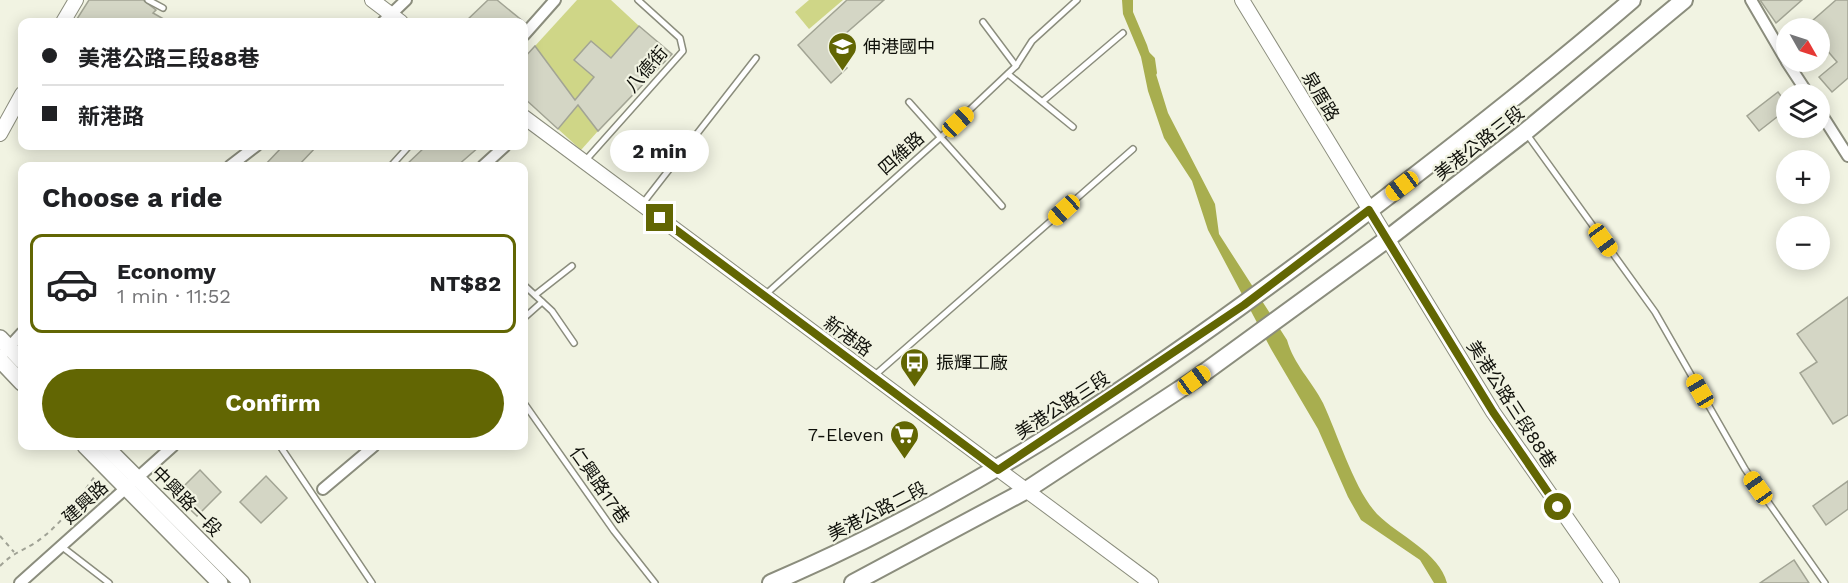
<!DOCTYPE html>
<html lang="en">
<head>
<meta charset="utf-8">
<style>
  :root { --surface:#fff; --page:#f2f2f2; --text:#202124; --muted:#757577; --line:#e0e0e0; --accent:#626603 }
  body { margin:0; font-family:"Work Sans","Noto Sans TC",sans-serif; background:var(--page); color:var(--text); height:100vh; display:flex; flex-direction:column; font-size:22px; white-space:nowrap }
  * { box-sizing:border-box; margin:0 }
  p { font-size:20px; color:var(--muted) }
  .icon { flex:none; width:33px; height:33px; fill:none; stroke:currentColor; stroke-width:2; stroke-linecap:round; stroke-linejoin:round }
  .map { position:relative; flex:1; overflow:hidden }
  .drawer { position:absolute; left:18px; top:162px; width:510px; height:288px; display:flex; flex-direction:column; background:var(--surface); border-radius:12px; box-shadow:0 3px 15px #0003 }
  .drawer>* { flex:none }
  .hud { position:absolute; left:18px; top:18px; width:510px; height:132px; border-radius:12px; box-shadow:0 3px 15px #0003; display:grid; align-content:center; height:132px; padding:0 24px; background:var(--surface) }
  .needle { width:39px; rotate:129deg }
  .buttons { position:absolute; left:1776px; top:18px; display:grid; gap:12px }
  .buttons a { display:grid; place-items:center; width:54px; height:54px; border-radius:50%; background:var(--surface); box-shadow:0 3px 15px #0003; font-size:30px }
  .end { position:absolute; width:27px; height:27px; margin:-14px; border:8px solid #626603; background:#fff; box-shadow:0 0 0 3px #fff }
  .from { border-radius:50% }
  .bubble { position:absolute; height:42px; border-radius:21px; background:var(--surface); box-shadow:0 3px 15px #0003; font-size:20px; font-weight:700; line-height:42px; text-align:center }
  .car { position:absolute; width:18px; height:36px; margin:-18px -9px; border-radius:8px; box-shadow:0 0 4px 2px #0007; background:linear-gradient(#f5c518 24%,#345 0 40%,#f5c518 0 76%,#345 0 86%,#f5c518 0) }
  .hud b { display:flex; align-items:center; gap:21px; height:57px; font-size:22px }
  .hud b+b { border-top:2px solid var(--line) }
  .hud i { width:15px; height:15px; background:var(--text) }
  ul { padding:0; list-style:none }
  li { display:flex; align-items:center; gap:18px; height:99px; margin:0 12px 9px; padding:0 12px; border:3px solid transparent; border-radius:12px }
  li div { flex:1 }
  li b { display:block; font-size:22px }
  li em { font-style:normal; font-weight:700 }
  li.selected { border-color:var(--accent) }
  li>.icon { width:54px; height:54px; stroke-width:1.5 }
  h2 { padding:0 24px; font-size:27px; line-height:72px }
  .button { display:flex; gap:12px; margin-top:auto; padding:12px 24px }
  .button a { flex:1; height:69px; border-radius:36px; background:var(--accent); color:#fff; font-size:24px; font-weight:700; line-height:69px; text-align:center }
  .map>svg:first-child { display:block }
  .green { fill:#cfd687 }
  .water { fill:#a8ae4f }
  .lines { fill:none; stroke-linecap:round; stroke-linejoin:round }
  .stream { stroke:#a8ae4f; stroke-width:4 }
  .building { fill:#d4d6c5; stroke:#a2a494; stroke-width:1.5 }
  .service-casing { stroke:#8b8d7d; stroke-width:8 }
  .minor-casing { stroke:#8b8d7d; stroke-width:14 }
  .tertiary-casing { stroke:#8b8d7d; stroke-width:16 }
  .secondary-casing { stroke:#8b8d7d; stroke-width:18 }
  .primary-casing { stroke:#8b8d7d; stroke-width:20 }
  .path { stroke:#a0a295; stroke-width:2; stroke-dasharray:4.5 4.5; stroke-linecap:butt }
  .service { stroke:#fff; stroke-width:5 }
  .minor { stroke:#fff; stroke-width:10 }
  .tertiary { stroke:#fff; stroke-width:14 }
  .secondary { stroke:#fff; stroke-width:15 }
  .primary { stroke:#fff; stroke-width:16 }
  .route { stroke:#626603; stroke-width:8 }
  .labels { text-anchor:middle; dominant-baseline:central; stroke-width:4.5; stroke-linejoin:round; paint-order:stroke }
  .poi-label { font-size:18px; fill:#10110b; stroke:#f1f3e2; text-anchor:start }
  .street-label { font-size:18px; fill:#10110b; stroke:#f1f3e2 }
</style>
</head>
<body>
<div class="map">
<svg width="1848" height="583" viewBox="0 0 1848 583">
  <rect width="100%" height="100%" fill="#f1f3e2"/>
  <g class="green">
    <path d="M577 0H611L639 26 575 100 535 46Z"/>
    <path d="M809 0H843L809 29 795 12Z"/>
    <path d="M578 105 598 131 581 150 558 129Z"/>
  </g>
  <path class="water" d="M1122 0H1133V12L1147 45 1168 113 1215 204 1219 234 1287 340C1294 365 1312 381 1323 403 1338 435 1354 489 1377 514 1399 536 1439 552 1447 583H1434L1420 560 1361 520 1348 497 1318 429 1271 349 1208 230 1192 181 1164 138 1148 91 1141 57 1123 14Z"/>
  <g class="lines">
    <path class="stream" d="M1147 53 1153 59 1155 73"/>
  </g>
  <g class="building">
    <path d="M89 0H143L156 10 153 13 169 22H75Z"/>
    <path d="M488 0H497L524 22H465Z"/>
    <path d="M847 0H884L829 48 847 68 831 83 798 45Z"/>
    <path d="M1760 0H1802L1776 23Z"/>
    <path d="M1836 0H1848V78L1832 92 1819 77 1837 62 1820 42V28H1804Z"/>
    <path d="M639 26 672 54 598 131 578 105 558 129 524 98V58L535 46 575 100 594 77 574 60 591 41 611 58Z"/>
    <path d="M1778 92 1786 103V110L1759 131 1747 116Z"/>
    <path d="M283 146H317L298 166H264Z"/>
    <path d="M426 146H480L457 166H405Z"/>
    <path d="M1848 297V415L1833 424 1800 373 1817 362 1797 334Z"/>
    <path d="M200 470 221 492 197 516 175 495Z"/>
    <path d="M266 476 287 498 261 523 240 502Z"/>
    <path d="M1848 481V509L1826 525 1813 506Z"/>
    <path d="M1794 560 1809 583H1760Z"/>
  </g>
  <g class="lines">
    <defs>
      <g id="service">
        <path d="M148 0 163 8"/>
        <path d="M983 22 1016 66"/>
        <path d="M1008 74 1073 127"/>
        <path d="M1043 101 1123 33"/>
        <path d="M909 102 1002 206"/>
        <path d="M1526 133 1655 312 1745 469 1825 583"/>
        <path d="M585 161 683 51 680 38 638 0"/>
        <path d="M391 166 409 146"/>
        <path d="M643 203 756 58"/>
        <path d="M524 285 552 311 574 343"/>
        <path d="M535 295 572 266"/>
        <path d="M765 295 941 137 1016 66 1032 41 1077 0"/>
        <path d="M524 318 542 302"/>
        <path d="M875 375 1133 149"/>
        <path d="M524 403 614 531 655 583"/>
        <path d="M280 446 372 583"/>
        <path d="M61 546 109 583"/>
      </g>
      <g id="minor">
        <path d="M1751 0 1786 60"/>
        <path d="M383 22 406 0"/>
        <path d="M524 35 555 0"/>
        <path d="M1787 62 1808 94"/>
        <path d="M1820 112 1848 156"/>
        <path d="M230 166 256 146"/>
        <path d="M483 166 505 146"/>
        <path d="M0 357 22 333"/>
        <path d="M323 489 374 446"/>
        <path d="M20 583 173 446"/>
      </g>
      <g id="tertiary">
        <path d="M372 0 401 22"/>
        <path d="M1242 0 1493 412 1612 583"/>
        <path d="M63 22 76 0"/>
        <path d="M524 117 1151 583"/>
        <path d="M0 134 22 94"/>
      </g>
      <g id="secondary">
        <path d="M0 338 22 361"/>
        <path d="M0 360 22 383"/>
        <path d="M85 446 220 583"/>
        <path d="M105 446 242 583"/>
      </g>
      <g id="primary">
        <path d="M771 583C980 494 1161 368 1341 232 1440 157 1538 81 1632 0"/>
        <path d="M853 583 1025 491 1194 380 1386 240 1525 132 1684 0"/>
      </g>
    </defs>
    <use href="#service" class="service-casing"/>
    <use href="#minor" class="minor-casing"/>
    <use href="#tertiary" class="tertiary-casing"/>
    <use href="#secondary" class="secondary-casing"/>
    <use href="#primary" class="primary-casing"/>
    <g class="path">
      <path d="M0 536 14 552"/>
      <path d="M0 566C13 553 20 552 35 543 60 526 78 500 95 476"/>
    </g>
    <use href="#service" class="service"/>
    <use href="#minor" class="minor"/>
    <use href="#tertiary" class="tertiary"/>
    <use href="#secondary" class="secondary"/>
    <use href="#primary" class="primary"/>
  </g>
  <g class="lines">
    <path class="route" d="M660 218 998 470 1244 305 1369 210 1493 412 1558 507"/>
  </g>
  <defs>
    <symbol id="school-pin" viewBox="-11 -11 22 30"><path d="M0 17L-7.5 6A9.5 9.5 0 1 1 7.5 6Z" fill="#626603" stroke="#f1f3e2"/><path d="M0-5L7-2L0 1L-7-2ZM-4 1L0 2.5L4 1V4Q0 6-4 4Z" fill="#fff"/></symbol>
    <symbol id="bus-pin" viewBox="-11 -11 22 30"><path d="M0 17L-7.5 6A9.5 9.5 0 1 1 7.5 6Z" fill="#626603" stroke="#f1f3e2"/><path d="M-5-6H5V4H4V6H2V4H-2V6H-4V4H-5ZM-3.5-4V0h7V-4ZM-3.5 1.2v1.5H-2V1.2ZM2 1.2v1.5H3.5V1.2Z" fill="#fff"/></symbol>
    <symbol id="supermarket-pin" viewBox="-11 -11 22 30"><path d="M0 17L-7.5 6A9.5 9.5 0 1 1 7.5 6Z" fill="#626603" stroke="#f1f3e2"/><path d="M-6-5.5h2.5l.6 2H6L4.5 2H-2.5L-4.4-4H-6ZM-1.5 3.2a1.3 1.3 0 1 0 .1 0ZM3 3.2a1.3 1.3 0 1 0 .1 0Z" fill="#fff"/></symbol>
  </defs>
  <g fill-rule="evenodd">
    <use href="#school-pin" x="826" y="30" width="33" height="45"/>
    <use href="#bus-pin" x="898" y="346" width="33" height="45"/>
    <use href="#supermarket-pin" x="888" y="418" width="33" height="45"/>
  </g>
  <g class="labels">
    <g class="poi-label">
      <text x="863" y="46">伸港國中</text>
      <text x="936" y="362">振輝工廠</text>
      <text x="884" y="434" text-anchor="end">7-Eleven</text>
    </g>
    <g class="street-label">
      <text transform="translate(646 69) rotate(-49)">八德街</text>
      <text transform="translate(1321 96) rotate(59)">泉厝路</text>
      <text transform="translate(1479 143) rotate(-38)">美港公路三段</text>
      <text transform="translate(901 153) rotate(-42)">四維路</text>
      <text transform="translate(848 336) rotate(36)">新港路</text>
      <text transform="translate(1512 404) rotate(57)">美港公路三段88巷</text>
      <text transform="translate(1062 405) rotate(-33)">美港公路三段</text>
      <text transform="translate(600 485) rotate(55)">仁興路17巷</text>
      <text transform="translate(187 501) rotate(45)">中興路一段</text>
      <text transform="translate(85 502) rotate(-42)">建興路</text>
      <text transform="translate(877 511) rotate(-27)">美港公路二段</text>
    </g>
  </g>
</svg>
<div class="buttons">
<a><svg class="needle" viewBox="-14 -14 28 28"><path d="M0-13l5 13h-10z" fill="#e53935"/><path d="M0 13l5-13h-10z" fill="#757577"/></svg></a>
<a><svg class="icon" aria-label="layers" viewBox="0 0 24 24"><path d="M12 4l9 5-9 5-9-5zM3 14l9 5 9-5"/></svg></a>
<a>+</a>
<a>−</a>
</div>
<i class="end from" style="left:1558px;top:507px"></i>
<i class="end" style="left:660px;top:218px"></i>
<div class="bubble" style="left:610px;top:130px;width:99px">2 min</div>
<i class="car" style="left:958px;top:122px;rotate:47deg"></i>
<i class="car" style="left:1402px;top:186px;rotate:233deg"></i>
<i class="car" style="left:1064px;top:210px;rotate:228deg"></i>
<i class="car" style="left:1603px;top:240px;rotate:144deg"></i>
<i class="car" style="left:1194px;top:380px;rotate:54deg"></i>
<i class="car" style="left:1700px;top:391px;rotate:330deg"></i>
<i class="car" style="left:1758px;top:488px;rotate:325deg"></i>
<div class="hud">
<b><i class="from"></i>美港公路三段88巷</b>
<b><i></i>新港路</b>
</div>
<section class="drawer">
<h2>Choose a ride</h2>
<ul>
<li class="selected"><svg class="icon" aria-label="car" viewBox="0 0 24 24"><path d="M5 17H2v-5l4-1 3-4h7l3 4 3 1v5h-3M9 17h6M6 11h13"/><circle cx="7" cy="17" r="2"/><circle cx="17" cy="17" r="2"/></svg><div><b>Economy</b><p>1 min · 11:52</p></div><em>NT$82</em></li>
</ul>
<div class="button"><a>Confirm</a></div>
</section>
</div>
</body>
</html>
